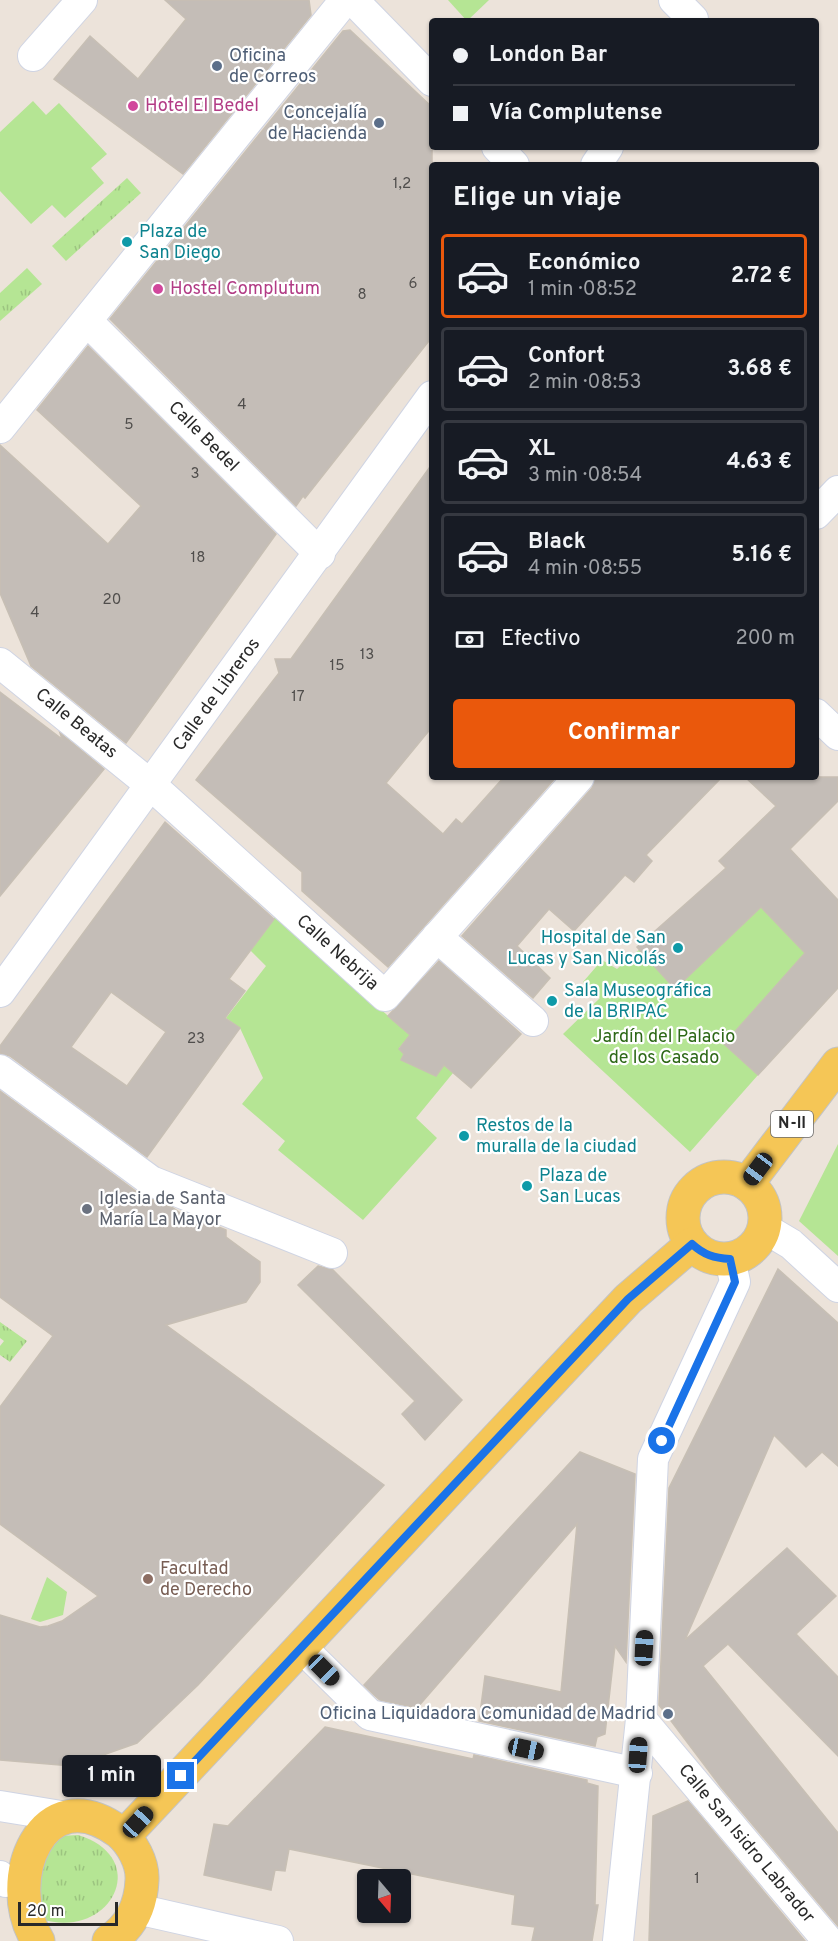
<!DOCTYPE html>
<html lang="es">
<head>
<meta charset="utf-8">
<style>
  :root { --surface:#171b24; --page:#20242c; --text:#f1f3f6; --muted:#9ea1a6; --line:#363941; --accent:#ea580c }
  body { margin:0; font-family:Overpass,sans-serif; background:var(--page); color:var(--text); height:100vh; display:flex; flex-direction:column; font-size:22px; white-space:nowrap }
  * { box-sizing:border-box; margin:0 }
  p { font-size:20px; color:var(--muted) }
  .icon { flex:none; width:33px; height:33px; fill:none; stroke:currentColor; stroke-width:2; stroke-linecap:round; stroke-linejoin:round }
  .map { position:relative; flex:1; overflow:hidden }
  .details { position:absolute; left:429px; top:162px; width:390px; height:618px; display:flex; flex-direction:column; background:var(--surface); border-radius:6px; box-shadow:0 2px 4px #0004 }
  .details>* { flex:none }
  .hud { position:absolute; left:429px; top:18px; width:390px; height:132px; border-radius:6px; box-shadow:0 2px 4px #0004; display:grid; align-content:center; height:132px; padding:0 24px; background:var(--surface) }
  .needle { width:39px; rotate:161deg }
  .controls { position:absolute; left:357px; top:1869px; display:grid; gap:12px }
  .controls a { display:grid; place-items:center; width:54px; height:54px; border-radius:6px; background:var(--surface); box-shadow:0 2px 4px #0004; font-size:30px }
  .scale { position:absolute; left:18px; bottom:15px; width:100px; box-sizing:border-box; padding-left:6px; border:3px solid #292929; border-top:0; font-size:16px; line-height:21px; white-space:nowrap; color:#292929; -webkit-text-stroke:4px #fff; paint-order:stroke }
  .end { position:absolute; width:27px; height:27px; margin:-14px; border:8px solid #1a73e8; background:#fff; box-shadow:0 0 0 3px #fff }
  .from { border-radius:50% }
  .bubble { position:absolute; height:42px; border-radius:6px; background:var(--surface); box-shadow:0 2px 4px #0004; font-size:20px; font-weight:700; line-height:42px; text-align:center }
  .car { position:absolute; width:18px; height:36px; margin:-18px -9px; border-radius:8px; box-shadow:0 0 4px 2px #0007; background:linear-gradient(#222 24%,#8ab4d8 0 40%,#222 0 76%,#8ab4d8 0 86%,#222 0) }
  .hud b { display:flex; align-items:center; gap:21px; height:57px; font-size:22px }
  .hud b+b { border-top:2px solid var(--line) }
  .hud i { width:15px; height:15px; background:var(--text) }
  ul { padding:0; list-style:none }
  li { display:flex; align-items:center; gap:18px; height:84px; margin:0 12px 9px; padding:0 12px; border:3px solid var(--line); border-radius:6px }
  li div { flex:1 }
  li b { display:block; font-size:22px }
  li em { font-style:normal; font-weight:700 }
  li.active { border-color:var(--accent) }
  li>.icon { width:54px; height:54px; stroke-width:1.5 }
  h2 { padding:0 24px; font-size:27px; line-height:72px }
  .pay { display:flex; align-items:center; gap:15px; height:66px; padding:0 24px; font-size:22px }
  .pay p { margin-inline-start:auto }
  .button { display:flex; gap:12px; margin-top:auto; padding:12px 24px }
  .button a { flex:1; height:69px; border-radius:6px; background:var(--accent); color:#fff; font-size:24px; font-weight:700; line-height:69px; text-align:center }
  .map>svg:first-child { display:block }
  .grass { fill:url(#grass-tufts) }
  .park { fill:#b5e594 }
  .building { fill:#c4bdb7; stroke:#c7bfb4; stroke-width:1.5; fill-rule:evenodd }
  .lines { fill:none; stroke-linecap:round; stroke-linejoin:round }
  .street-casing { stroke:#cfd4e3; stroke-width:32 }
  .primary-casing { stroke:#c3c3c3; stroke-width:35 }
  .street { stroke:#fff; stroke-width:30 }
  .primary { stroke:#f5c656; stroke-width:33 }
  .route { stroke:#1a73e8; stroke-width:8 }
  .service-dot { fill:#5c6f8a; stroke:#fff; stroke-width:2 }
  .hotel-dot { fill:#d1479c; stroke:#fff; stroke-width:2 }
  .culture-dot { fill:#0f9aa8; stroke:#fff; stroke-width:2 }
  .worship-dot { fill:#6b7280; stroke:#fff; stroke-width:2 }
  .education-dot { fill:#8d6e63; stroke:#fff; stroke-width:2 }
  .labels { text-anchor:middle; dominant-baseline:central; stroke-width:4.5; stroke-linejoin:round; paint-order:stroke }
  .number-label { font-size:15px; fill:#504e4c }
  .shield { fill:#fff; stroke:#696969; stroke-width:1.5 }
  .shield-label { font-size:16px; font-weight:bold; fill:#292929 }
  .service-label { font-size:18px; fill:#4e5e75; stroke:#fff; text-anchor:end }
  .hotel-label { font-size:18px; fill:#b23c85; stroke:#fff; text-anchor:start }
  .culture-label { font-size:18px; fill:#0d838f; stroke:#fff; text-anchor:start }
  .street-label { font-size:18px; fill:#292929; stroke:#fff }
  .park-label { font-size:18px; fill:#2d6817; stroke:#fff }
  .worship-label { font-size:18px; fill:#5b616d; stroke:#fff; text-anchor:start }
  .education-label { font-size:18px; fill:#785e54; stroke:#fff; text-anchor:start }
</style>
</head>
<body>
<div class="map">
<svg width="838" height="1941" viewBox="0 0 838 1941">
  <defs>
    <pattern id="grass-tufts" width="24" height="20" patternUnits="userSpaceOnUse" patternTransform="scale(1.5)"><rect width="24" height="20" fill="#b5e594"/><path d="M3 7l-1-3M5 7V3M7 7l1-3M15 17l-1-3M17 17v-4M19 17l1-3" fill="none" stroke="#9cc480"/></pattern>
  </defs>
  <rect width="100%" height="100%" fill="#ece3da"/>
  <g class="grass">
    <path d="M127 178 141 193 66 261 52 246Z"/>
    <path d="M27 268 42 284 0 321V293Z"/>
    <path d="M0 1322 27 1341 10 1362 0 1355V1346L4 1341 0 1338Z"/>
    <path d="M78 1835C153 1858 111 1941 41 1919L27 1865 61 1836Z"/>
  </g>
  <g class="park">
    <path d="M448 0H489L467 21Z"/>
    <path d="M33 101 46 115 59 103 107 154 91 168 104 183 65 218 52 205 31 224 0 191V132Z"/>
    <path d="M761 907 805 953 724 1044 758 1075 690 1152 563 1034 600 998 583 982 602 960 617 969 640 949 675 989Z"/>
    <path d="M275 917 410 1035 399 1048 404 1054 402 1060 436 1076 444 1065 453 1073 416 1118 437 1138 363 1220 278 1150 285 1141 242 1104 263 1078 240 1028 226 1018 266 966 250 950Z"/>
    <path d="M838 1144V1256L799 1221Z"/>
    <path d="M47 1577 67 1592 63 1615 40 1622 31 1619Z"/>
  </g>
  <g class="building">
    <path d="M165 0H309L311 15 183 174 54 79 90 36 138 79 186 19Z"/>
    <path d="M350 30 432 107V337L305 498 303 496 296 506 110 319 343 31Z"/>
    <path d="M88 346 276 534 126 743 31 666 0 593V445L108 544 141 506 37 410Z"/>
    <path d="M432 464V727L386 783 443 834 456 819 462 824 504 777H556L388 967 302 891V872L196 780 279 673 275 659H291Z"/>
    <path d="M0 692 62 739 60 733 104 769 0 896Z"/>
    <path d="M596 777H722L646 855 652 861 634 882 625 875 574 931 549 909 517 946 550 978 533 998 462 936 592 788Z"/>
    <path d="M745 777H838V801L790 849 838 900V988L758 1075 724 1044 805 953 761 907 675 989 637 947 726 868 719 861 776 806Z"/>
    <path d="M165 822 274 919 229 979 245 991 225 1018 240 1028 147 1157 10 1056 0 1053V1046ZM111 992 166 1032 127 1086 71 1047Z"/>
    <path d="M439 961 521 1034 471 1088 444 1065 436 1076 401 1060 404 1054 399 1049 410 1035 388 1016Z"/>
    <path d="M0 1091 141 1195 173 1208 183 1215 184 1213 226 1230V1237L260 1262V1282L246 1302 166 1325 384 1485 198 1685 137 1743 72 1766 0 1760V1615L40 1627 48 1626 62 1621 98 1596 0 1524V1407L53 1336 0 1297Z"/>
    <path d="M318 1266 333 1270 462 1400 425 1440 402 1414 415 1401 298 1285Z"/>
    <path d="M778 1269 838 1323V1466L822 1452 806 1467 774 1435 685 1640 787 1548 836 1596 796 1634 838 1677V1756L728 1644 703 1666 838 1833V1926L721 1787 659 1705 669 1488Z"/>
    <path d="M580 1452 635 1474 626 1662 615 1646 605 1734 597 1737 595 1746 479 1721 485 1676 561 1692 577 1524 417 1708 380 1700 374 1695 364 1685Z"/>
    <path d="M325 1727 473 1759 474 1755 587 1780V1783L598 1786 595 1905H598L592 1941H532L535 1927 512 1924 515 1895 289 1849 285 1871 275 1870 271 1890 204 1875 214 1824 228 1826Z"/>
    <path d="M688 1801 805 1941H649L653 1816Z"/>
  </g>
  <g class="lines">
    <defs>
      <g id="street">
        <path d="M353 0 432 81"/>
        <path d="M674 0 693 19"/>
        <path d="M33 56 82 0"/>
        <path d="M497 147 514 165"/>
        <path d="M596 165 608 147"/>
        <path d="M87 321 320 554"/>
        <path d="M0 428 345 0"/>
        <path d="M816 514 838 491"/>
        <path d="M0 663 152 786 385 996 579 777"/>
        <path d="M816 714 838 735"/>
        <path d="M437 937 533 1021"/>
        <path d="M0 992 432 396"/>
        <path d="M0 1070 151 1181 332 1253"/>
        <path d="M764 1228 791 1244 838 1287"/>
        <path d="M302 1648 370 1715 637 1773"/>
        <path d="M641 1719 828 1941"/>
        <path d="M0 1806 61 1816"/>
        <path d="M0 1876 6 1882"/>
        <path d="M137 1909 278 1941"/>
        <path d="M618 1941 641 1719 653 1459 735 1282 730 1259"/>
      </g>
      <g id="primary">
        <circle cx="724" cy="1218" r="41"/>
        <path d="M747 1184 838 1064"/>
        <path d="M124 1836 628 1299 692 1244"/>
        <path d="M38 1941C0 1882 42 1775 119 1832 132 1843 143 1863 142 1880 141 1906 131 1927 109 1941"/>
      </g>
    </defs>
    <use href="#street" class="street-casing"/>
    <use href="#primary" class="primary-casing"/>
    <use href="#street" class="street"/>
    <use href="#primary" class="primary"/>
  </g>
  <g class="lines">
    <path class="route" d="M181 1776 628 1299 692 1244C704 1255 714 1258 730 1259L735 1282 662 1441"/>
  </g>
  <g class="service-dot">
    <circle cx="217" cy="66" r="6"/>
    <circle cx="379" cy="123" r="6"/>
    <circle cx="668" cy="1714" r="6"/>
  </g>
  <g class="hotel-dot">
    <circle cx="133" cy="106" r="6"/>
    <circle cx="158" cy="289" r="6"/>
  </g>
  <g class="culture-dot">
    <circle cx="127" cy="242" r="6"/>
    <circle cx="678" cy="948" r="6"/>
    <circle cx="552" cy="1001" r="6"/>
    <circle cx="464" cy="1136" r="6"/>
    <circle cx="527" cy="1186" r="6"/>
  </g>
  <circle class="worship-dot" cx="87" cy="1209" r="6"/>
  <circle class="education-dot" cx="148" cy="1579" r="6"/>
  <g class="labels">
    <g class="number-label">
      <text x="402" y="184">1,2</text>
      <text x="413" y="284">6</text>
      <text x="362" y="295">8</text>
      <text x="242" y="405">4</text>
      <text x="129" y="425">5</text>
      <text x="195" y="474">3</text>
      <text x="198" y="558">18</text>
      <text x="112" y="600">20</text>
      <text x="35" y="613">4</text>
      <text x="367" y="655">13</text>
      <text x="337" y="666">15</text>
      <text x="298" y="697">17</text>
      <text x="196" y="1039">23</text>
      <text x="697" y="1879">1</text>
    </g>
    <rect class="shield" x="771" y="1111" width="42" height="26" rx="4.5"/>
    <g class="shield-label">
      <text x="792" y="1124">N-II</text>
    </g>
    <g class="service-label">
      <text x="229" y="56" text-anchor="start">Oficina<tspan x="229" dy="21">de Correos</tspan></text>
      <text x="367" y="113">Concejalía<tspan x="367" dy="21">de Hacienda</tspan></text>
      <text x="656" y="1714">Oficina Liquidadora Comunidad de Madrid</text>
    </g>
    <g class="hotel-label">
      <text x="145" y="106">Hotel El Bedel</text>
      <text x="170" y="289">Hostel Complutum</text>
    </g>
    <g class="culture-label">
      <text x="139" y="232">Plaza de<tspan x="139" dy="21">San Diego</tspan></text>
      <text x="666" y="938" text-anchor="end">Hospital de San<tspan x="666" dy="21">Lucas y San Nicolás</tspan></text>
      <text x="564" y="991">Sala Museográfica<tspan x="564" dy="21">de la BRIPAC</tspan></text>
      <text x="476" y="1126">Restos de la<tspan x="476" dy="21">muralla de la ciudad</tspan></text>
      <text x="539" y="1176">Plaza de<tspan x="539" dy="21">San Lucas</tspan></text>
    </g>
    <g class="street-label">
      <text transform="translate(203 437) rotate(45)">Calle Bedel</text>
      <text transform="translate(217 695) rotate(-54)">Calle de Libreros</text>
      <text transform="translate(76 724) rotate(39)">Calle Beatas</text>
      <text transform="translate(337 953) rotate(42)">Calle Nebrija</text>
      <text transform="translate(746 1844) rotate(50)">Calle San Isidro Labrador</text>
    </g>
    <g class="park-label">
      <text x="664" y="1037">Jardín del Palacio<tspan x="664" dy="21">de los Casado</tspan></text>
    </g>
    <g class="worship-label">
      <text x="99" y="1199">Iglesia de Santa<tspan x="99" dy="21">María La Mayor</tspan></text>
    </g>
    <g class="education-label">
      <text x="160" y="1569">Facultad<tspan x="160" dy="21">de Derecho</tspan></text>
    </g>
  </g>
</svg>
<div class="controls">
<a><svg class="needle" viewBox="-14 -14 28 28"><path d="M0-13l5 13h-10z" fill="#e53935"/><path d="M0 13l5-13h-10z" fill="#9ea1a6"/></svg></a>
</div>
<div class="scale">20 m</div>
<i class="end from" style="left:662px;top:1441px"></i>
<i class="end" style="left:181px;top:1776px"></i>
<div class="bubble" style="left:62px;top:1755px;width:99px">1 min</div>
<i class="car" style="left:758px;top:1169px;rotate:217deg"></i>
<i class="car" style="left:644px;top:1648px;rotate:3deg"></i>
<i class="car" style="left:324px;top:1670px;rotate:135deg"></i>
<i class="car" style="left:526px;top:1749px;rotate:102deg"></i>
<i class="car" style="left:638px;top:1755px;rotate:4deg"></i>
<i class="car" style="left:138px;top:1822px;rotate:43deg"></i>
<div class="hud">
<b><i class="from"></i>London Bar</b>
<b><i></i>Vía Complutense</b>
</div>
<section class="details">
<h2>Elige un viaje</h2>
<ul>
<li class="active"><svg class="icon" aria-label="car" viewBox="0 0 24 24"><path d="M5 17H2v-5l4-1 3-4h7l3 4 3 1v5h-3M9 17h6M6 11h13"/><circle cx="7" cy="17" r="2"/><circle cx="17" cy="17" r="2"/></svg><div><b>Económico</b><p>1 min · 08:52</p></div><em>2.72 €</em></li>
<li><svg class="icon" aria-label="car" viewBox="0 0 24 24"><path d="M5 17H2v-5l4-1 3-4h7l3 4 3 1v5h-3M9 17h6M6 11h13"/><circle cx="7" cy="17" r="2"/><circle cx="17" cy="17" r="2"/></svg><div><b>Confort</b><p>2 min · 08:53</p></div><em>3.68 €</em></li>
<li><svg class="icon" aria-label="car" viewBox="0 0 24 24"><path d="M5 17H2v-5l4-1 3-4h7l3 4 3 1v5h-3M9 17h6M6 11h13"/><circle cx="7" cy="17" r="2"/><circle cx="17" cy="17" r="2"/></svg><div><b>XL</b><p>3 min · 08:54</p></div><em>4.63 €</em></li>
<li><svg class="icon" aria-label="car" viewBox="0 0 24 24"><path d="M5 17H2v-5l4-1 3-4h7l3 4 3 1v5h-3M9 17h6M6 11h13"/><circle cx="7" cy="17" r="2"/><circle cx="17" cy="17" r="2"/></svg><div><b>Black</b><p>4 min · 08:55</p></div><em>5.16 €</em></li>
</ul>
<div class="pay"><svg class="icon" aria-label="cash" viewBox="0 0 24 24"><path d="M3 7h18v10H3z"/><circle cx="12" cy="12" r="2"/></svg>Efectivo<p>200 m</p></div>
<div class="button"><a>Confirmar</a></div>
</section>
</div>
</body>
</html>
